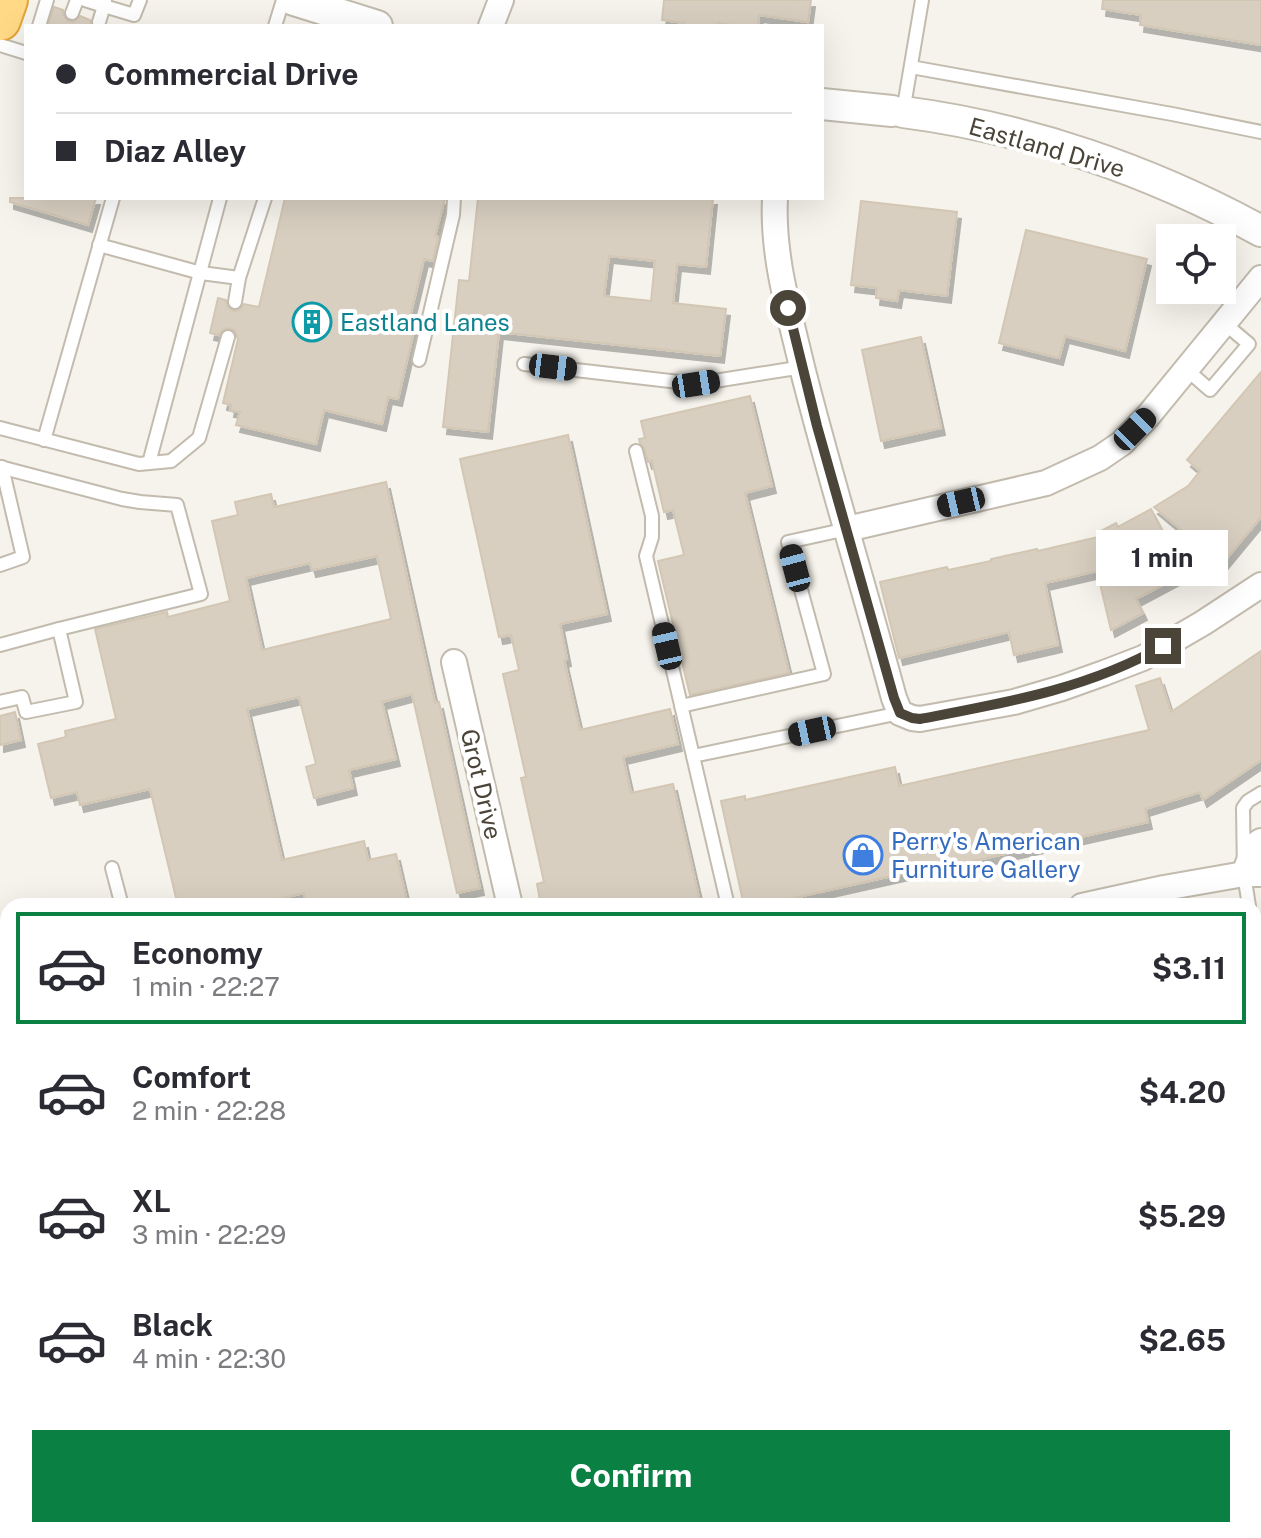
<!DOCTYPE html>
<html lang="en">
<head>
<meta charset="utf-8">
<style>
  :root { --surface:#fff; --page:#f2f2f3; --text:#2b2b33; --muted:#7c7c81; --line:#e1e1e2; --accent:#0b8043 }
  body { margin:0; font-family:"Public Sans",sans-serif; background:var(--page); color:var(--text); height:100vh; display:flex; flex-direction:column; font-size:30px; white-space:nowrap }
  * { box-sizing:border-box; margin:0 }
  p { font-size:26px; color:var(--muted) }
  .icon { flex:none; width:44px; height:44px; fill:none; stroke:currentColor; stroke-width:2; stroke-linecap:round; stroke-linejoin:round }
  .map { position:relative; flex:1; overflow:hidden }
  .sheet { position:absolute; left:0px; top:898px; width:1262px; height:640px; display:flex; flex-direction:column; background:var(--surface); border-radius:24px 24px 0 0; box-shadow:0 8px 32px #0002 }
  .sheet>* { flex:none }
  .top-card { position:absolute; left:24px; top:24px; width:800px; height:176px; border-radius:0px; box-shadow:0 8px 32px #0002; display:grid; align-content:center; height:176px; padding:0 32px; background:var(--surface) }
  .controls { position:absolute; left:1156px; top:224px; display:grid; gap:16px }
  .controls a { display:grid; place-items:center; width:80px; height:80px; border-radius:0px; background:var(--surface); box-shadow:0 8px 32px #0002; font-size:40px }
  .end { position:absolute; width:36px; height:36px; margin:-18px; border:10px solid #4b4439; background:#fff; box-shadow:0 0 0 4px #fff }
  .from { border-radius:50% }
  .bubble { position:absolute; height:56px; border-radius:0px; background:var(--surface); box-shadow:0 8px 32px #0002; font-size:26px; font-weight:700; line-height:56px; text-align:center }
  .car { position:absolute; width:24px; height:48px; margin:-24px -12px; border-radius:10px; box-shadow:0 0 6px 2px #0007; background:linear-gradient(#222 24%,#8ab4d8 0 40%,#222 0 76%,#8ab4d8 0 86%,#222 0) }
  .top-card b { display:flex; align-items:center; gap:28px; height:76px; font-size:30px }
  .top-card b+b { border-top:2px solid var(--line) }
  .top-card i { width:20px; height:20px; background:var(--text) }
  ul { padding:14px 0 0; list-style:none }
  li { display:flex; align-items:center; gap:24px; height:112px; margin:0 16px 12px; padding:0 16px; border:4px solid transparent; border-radius:0px }
  li div { flex:1 }
  li b { display:block; font-size:30px }
  li em { font-style:normal; font-weight:700 }
  li.selected { border-color:var(--accent) }
  li>.icon { width:72px; height:72px; stroke-width:1.5 }
  .action { display:flex; gap:16px; margin-top:auto; padding:16px 32px }
  .action a { flex:1; height:92px; border-radius:0px; background:var(--accent); color:#fff; font-size:32px; font-weight:700; line-height:92px; text-align:center }
  .map>svg:first-child { display:block }
  .building { fill:#d8cfc1; stroke:#d3c7b4; stroke-width:2; fill-rule:evenodd; filter:url(#shadow) }
  .lines { fill:none; stroke-linecap:round; stroke-linejoin:round }
  .service-casing { stroke:#c2bbae; stroke-width:16 }
  .minor-casing { stroke:#c2bbae; stroke-width:28 }
  .tertiary-casing { stroke:#c2bbae; stroke-width:34 }
  .trunk-casing { stroke:#e0a43c; stroke-width:44 }
  .service { stroke:#fff; stroke-width:12 }
  .minor { stroke:#fff; stroke-width:24 }
  .tertiary { stroke:#fff; stroke-width:30 }
  .trunk { stroke:#ffd985; stroke-width:40 }
  .route { stroke:#4b4439; stroke-width:10 }
  .labels { text-anchor:middle; dominant-baseline:central; stroke-width:8; stroke-linejoin:round; paint-order:stroke }
  .street-label { font-size:24px; fill:#4b4439; stroke:#fff }
  .culture-label { font-size:24px; fill:#0d838f; stroke:#fff; text-anchor:start }
  .shop-label { font-size:24px; fill:#366cbe; stroke:#fff; text-anchor:start }
</style>
</head>
<body>
<div class="map">
<svg width="1261" height="1538" viewBox="0 0 1261 1538">
  <defs>
    <filter id="shadow"><feDropShadow dx="4" dy="7" stdDeviation="0" flood-color="#0004"/></filter>
  </defs>
  <rect width="100%" height="100%" fill="#f6f3ec"/>
  <g class="building">
    <path d="M664 0H811L808 22 759 15 758 26H740L718 23 717 26H684V23L662 20Z"/>
    <path d="M1103 0H1261V45L1140 25 1141 15 1102 9Z"/>
    <path d="M54 7 63 10V15L68 21 74 22 80 16 90 20 91 26H48Z"/>
    <path d="M10 198H96L88 225 10 202Z"/>
    <path d="M285 198H445L435 236 438 237 433 261 424 259 409 321 416 322 398 399 388 397 382 424 324 410 316 444 236 425 240 412 230 410 231 405 223 403 238 339 235 331 230 328 222 330 219 335 210 333 218 298 226 300 227 306 233 311 239 310 244 304 259 307Z"/>
    <path d="M478 198H713L706 267 677 264 673 303 726 309 720 356 499 332 488 432 443 427 459 280 469 281ZM609 256 655 261 651 301 604 296Z"/>
    <path d="M861 201 957 212 947 296 899 290 897 301 876 298 877 288 851 285Z"/>
    <path d="M1026 230 1147 259 1125 351 1065 336 1059 358 999 343Z"/>
    <path d="M921 337 941 428 881 441 862 350Z"/>
    <path d="M1261 372V517L1222 564 1154 507 1188 486 1200 471 1187 460Z"/>
    <path d="M750 396 772 486 745 493 789 673 690 695 658 561 684 555 673 510 664 512 652 461 648 462 644 448 640 443 639 439 645 438 641 421Z"/>
    <path d="M568 435 607 614 560 624 567 659 564 660 580 730 670 709 678 744 623 757 631 793 673 784 701 906H541L537 884 544 882 521 778 526 777 503 674 519 670 511 635 499 637 460 459Z"/>
    <path d="M386 482 435 703 439 702 480 888 457 893 412 694 382 702 396 759 349 770 353 788 314 798 306 767 316 764 299 697 247 709 282 860 364 841 368 860 396 854 408 906H307L304 893 247 906H178L150 789 80 805 77 792 51 798 38 744 66 737 65 731 116 719 95 629 167 612 168 617 230 601 212 521 238 515 235 502 271 494 274 507ZM377 556 391 619 262 650 246 578 310 563 312 570Z"/>
    <path d="M1151 509 1185 573 1136 599 1143 613 1111 630 1097 571 1045 583 1058 645 1014 655 1009 632 899 658 880 582 947 567 948 570 991 561V559L1037 549 1038 551 1098 537 1097 533 1116 523 1118 527Z"/>
    <path d="M1261 651V760L1203 800 1200 792 1145 809 1148 822 933 870 932 867 758 906H744L721 801 745 796V800L895 767 899 786 1149 730 1136 686 1160 678 1171 712Z"/>
    <path d="M15 712 21 740 0 745V716Z"/>
  </g>
  <g class="lines">
    <defs>
      <g id="service">
        <path d="M85 0 104 6 99 22"/>
        <path d="M105 0 104 6 134 15 140 0"/>
        <path d="M72 13 77 0"/>
        <path d="M39 26 47 0"/>
        <path d="M275 26 283 0"/>
        <path d="M0 45 26 53"/>
        <path d="M911 67 1172 114 1261 132"/>
        <path d="M903 112 922 0"/>
        <path d="M99 245 201 273 239 278"/>
        <path d="M235 302 239 278 265 198"/>
        <path d="M419 360 453 215 454 198"/>
        <path d="M524 364 696 384 803 367"/>
        <path d="M1186 369 1210 390 1249 344 1224 323"/>
        <path d="M0 428 139 464 171 461 199 438 228 337"/>
        <path d="M44 440 113 198"/>
        <path d="M636 451 652 516V537L646 556 693 756"/>
        <path d="M149 463 220 198"/>
        <path d="M0 467 122 499 140 502 177 505 201 594 59 629 76 702 26 712 22 697 0 702"/>
        <path d="M0 565 23 557 2 467"/>
        <path d="M0 645 59 629"/>
        <path d="M681 706 824 674 788 542 847 529"/>
        <path d="M112 868 122 906"/>
        <path d="M1164 888 1168 906"/>
        <path d="M728 906 693 756 900 713"/>
        <path d="M1249 906 1244 874 1243 808 1248 801 1261 793"/>
        <path d="M1254 931 1261 970"/>
        <path d="M0 1073 8 1072"/>
        <path d="M155 1530 157 1538"/>
        <path d="M410 1530 412 1538"/>
        <path d="M494 1530 496 1538"/>
        <path d="M1060 1530 1061 1538"/>
        <path d="M1152 1533 1153 1538"/>
        <path d="M313 1538 341 1530"/>
      </g>
      <g id="minor">
        <path d="M491 26 501 0"/>
        <path d="M775 198C772 256 789 311 802 367 830 478 864 587 894 698L900 713 912 718 920 719 1014 702 1062 688 1104 673 1143 658 1203 623 1261 585"/>
        <path d="M847 529 1046 483 1100 458 1122 443 1148 416 1261 278"/>
        <path d="M454 662 510 906"/>
        <path d="M1244 874 1255 845 1261 841"/>
        <path d="M1082 906 1164 888 1244 874H1261"/>
        <path d="M0 1161 8 1158"/>
      </g>
      <g id="tertiary">
        <path d="M294 0 377 26"/>
        <path d="M822 104 892 111"/>
        <path d="M903 112C1028 128 1151 171 1261 231"/>
      </g>
      <g id="trunk">
        <path d="M0 20 7 0"/>
        <path d="M0 1348 8 1370"/>
        <path d="M0 1464 8 1486"/>
        <path d="M24 1530 27 1538"/>
        <path d="M68 1530 71 1538"/>
      </g>
    </defs>
    <use href="#service" class="service-casing"/>
    <use href="#minor" class="minor-casing"/>
    <use href="#tertiary" class="tertiary-casing"/>
    <use href="#trunk" class="trunk-casing"/>
    <use href="#service" class="service"/>
    <use href="#minor" class="minor"/>
    <use href="#tertiary" class="tertiary"/>
    <use href="#trunk" class="trunk"/>
  </g>
  <g class="lines">
    <path class="route" d="M788 308 817 426 894 698 900 713 912 718 920 719C1004 703 1088 689 1163 646"/>
  </g>
  <defs>
    <symbol id="building-ring" viewBox="-11 -11 22 22"><circle r="9.5" fill="#fff" stroke="#0f9aa8" stroke-width="1.5"/><path d="M-4-6H4V6H1V3H-1V6H-4ZM-2.5-4.3h1.7v1.8h-1.7ZM.8-4.3h1.7v1.8H.8ZM-2.5-1h1.7V.8h-1.7ZM.8-1h1.7V.8H.8Z" fill="#0f9aa8"/></symbol>
    <symbol id="shop-ring" viewBox="-11 -11 22 22"><circle r="9.5" fill="#fff" stroke="#3f7fe0" stroke-width="1.5"/><path d="M-5-2.5h2.3a2.7 3.5 0 0 1 5.4 0H5L5.5 6h-11ZM-1.5-2.5h3a1.5 2.3 0 0 0-3 0Z" fill="#3f7fe0"/></symbol>
  </defs>
  <g fill-rule="evenodd">
    <use href="#building-ring" x="290" y="300" width="44" height="44"/>
    <use href="#shop-ring" x="841" y="833" width="44" height="44"/>
  </g>
  <g class="labels">
    <g class="street-label">
      <text transform="translate(1047 147) rotate(16)">Eastland Drive</text>
      <text transform="translate(482 784) rotate(77)">Grot Drive</text>
    </g>
    <g class="culture-label">
      <text x="340" y="322">Eastland Lanes</text>
    </g>
    <g class="shop-label">
      <text x="891" y="841">Perry's American<tspan x="891" dy="28">Furniture Gallery</tspan></text>
    </g>
  </g>
</svg>
<div class="controls">
<a><svg class="icon" aria-label="locate" viewBox="0 0 24 24"><circle cx="12" cy="12" r="6"/><path d="M12 2v4M12 18v4M2 12h4M18 12h4"/></svg></a>
</div>
<i class="end from" style="left:788px;top:308px"></i>
<i class="end" style="left:1163px;top:646px"></i>
<div class="bubble" style="left:1096px;top:530px;width:132px">1 min</div>
<i class="car" style="left:553px;top:367px;rotate:97deg"></i>
<i class="car" style="left:696px;top:384px;rotate:81deg"></i>
<i class="car" style="left:1135px;top:429px;rotate:45deg"></i>
<i class="car" style="left:961px;top:502px;rotate:257deg"></i>
<i class="car" style="left:795px;top:568px;rotate:345deg"></i>
<i class="car" style="left:667px;top:646px;rotate:347deg"></i>
<i class="car" style="left:812px;top:731px;rotate:258deg"></i>
<div class="top-card">
<b><i class="from"></i>Commercial Drive</b>
<b><i></i>Diaz Alley</b>
</div>
<section class="sheet">
<ul>
<li class="selected"><svg class="icon" aria-label="car" viewBox="0 0 24 24"><path d="M5 17H2v-5l4-1 3-4h7l3 4 3 1v5h-3M9 17h6M6 11h13"/><circle cx="7" cy="17" r="2"/><circle cx="17" cy="17" r="2"/></svg><div><b>Economy</b><p>1 min · 22:27</p></div><em>$3.11</em></li>
<li><svg class="icon" aria-label="car" viewBox="0 0 24 24"><path d="M5 17H2v-5l4-1 3-4h7l3 4 3 1v5h-3M9 17h6M6 11h13"/><circle cx="7" cy="17" r="2"/><circle cx="17" cy="17" r="2"/></svg><div><b>Comfort</b><p>2 min · 22:28</p></div><em>$4.20</em></li>
<li><svg class="icon" aria-label="car" viewBox="0 0 24 24"><path d="M5 17H2v-5l4-1 3-4h7l3 4 3 1v5h-3M9 17h6M6 11h13"/><circle cx="7" cy="17" r="2"/><circle cx="17" cy="17" r="2"/></svg><div><b>XL</b><p>3 min · 22:29</p></div><em>$5.29</em></li>
<li><svg class="icon" aria-label="car" viewBox="0 0 24 24"><path d="M5 17H2v-5l4-1 3-4h7l3 4 3 1v5h-3M9 17h6M6 11h13"/><circle cx="7" cy="17" r="2"/><circle cx="17" cy="17" r="2"/></svg><div><b>Black</b><p>4 min · 22:30</p></div><em>$2.65</em></li>
</ul>
<div class="action"><a>Confirm</a></div>
</section>
</div>
</body>
</html>
